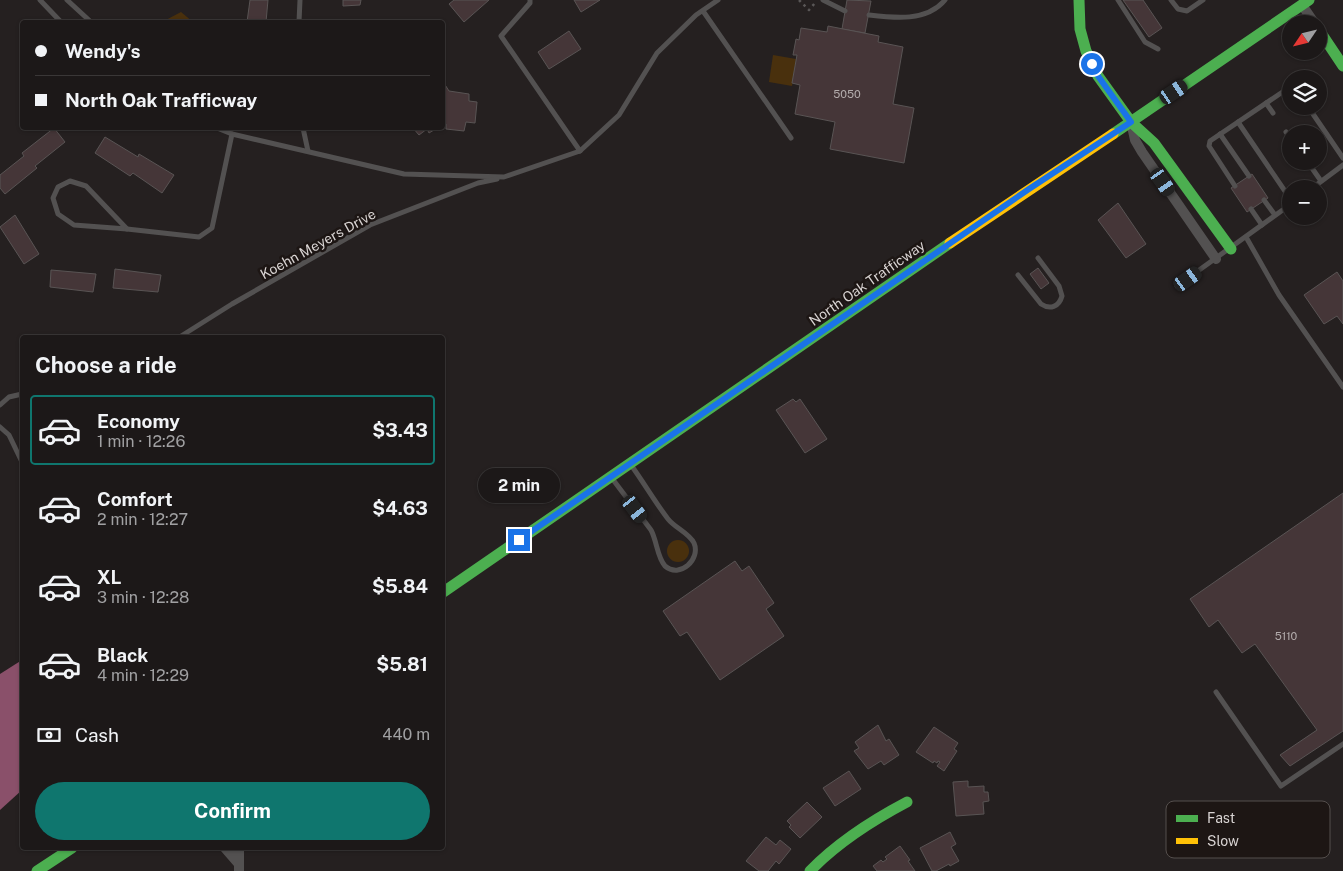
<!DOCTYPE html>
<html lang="en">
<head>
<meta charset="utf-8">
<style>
  :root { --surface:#1c1818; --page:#292525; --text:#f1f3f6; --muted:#a0a0a2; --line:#3a3737; --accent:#0f766e }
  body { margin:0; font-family:"Public Sans",sans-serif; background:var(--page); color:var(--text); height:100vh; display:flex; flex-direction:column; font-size:19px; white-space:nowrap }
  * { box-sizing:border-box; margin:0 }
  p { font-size:16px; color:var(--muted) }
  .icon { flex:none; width:28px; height:28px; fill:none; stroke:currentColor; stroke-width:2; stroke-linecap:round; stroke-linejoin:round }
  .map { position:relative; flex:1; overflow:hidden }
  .drawer { position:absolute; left:20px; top:335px; width:425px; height:515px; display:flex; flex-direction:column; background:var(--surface); border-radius:5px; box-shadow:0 1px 4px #0004,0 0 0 1px var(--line) }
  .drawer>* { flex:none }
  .top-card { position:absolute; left:20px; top:20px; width:425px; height:110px; border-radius:5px; box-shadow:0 1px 4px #0004,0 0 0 1px var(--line); display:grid; align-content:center; height:110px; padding:0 15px; background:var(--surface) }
  .needle { width:32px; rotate:235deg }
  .tools { position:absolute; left:1282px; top:15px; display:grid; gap:10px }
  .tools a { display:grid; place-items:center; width:45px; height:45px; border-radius:50%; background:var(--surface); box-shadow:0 1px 4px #0004,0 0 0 1px var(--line); font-size:25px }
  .end { position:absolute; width:22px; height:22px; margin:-11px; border:6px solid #1a73e8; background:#fff; box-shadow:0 0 0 2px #fff }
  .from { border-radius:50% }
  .bubble { position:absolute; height:35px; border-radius:18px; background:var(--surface); box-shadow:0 1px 4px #0004,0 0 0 1px var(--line); font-size:16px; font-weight:700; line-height:35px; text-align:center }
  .car { position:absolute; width:15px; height:30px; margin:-15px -8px; border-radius:6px; box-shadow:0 0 4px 1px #0007; background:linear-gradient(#222 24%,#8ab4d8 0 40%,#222 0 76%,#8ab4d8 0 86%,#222 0) }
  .top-card b { display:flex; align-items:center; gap:18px; height:48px; font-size:19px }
  .top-card b+b { border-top:1px solid var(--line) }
  .top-card i { width:12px; height:12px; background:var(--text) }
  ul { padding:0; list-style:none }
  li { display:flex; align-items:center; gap:15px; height:70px; margin:0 10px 8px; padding:0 5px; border:2px solid transparent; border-radius:5px }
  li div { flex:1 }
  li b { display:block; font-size:19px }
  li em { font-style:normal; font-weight:700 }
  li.selected { border-color:var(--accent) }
  li>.icon { width:45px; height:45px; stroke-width:1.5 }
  h2 { padding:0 15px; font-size:22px; line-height:60px }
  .pay { display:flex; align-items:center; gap:12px; height:55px; padding:0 15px; font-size:19px }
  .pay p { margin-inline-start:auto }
  .action { display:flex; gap:10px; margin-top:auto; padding:10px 15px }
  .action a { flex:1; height:58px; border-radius:30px; background:var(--accent); color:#fff; font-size:20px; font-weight:700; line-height:58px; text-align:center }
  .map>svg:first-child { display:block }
  .green { fill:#49300d }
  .water { fill:#8a506a }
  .building { fill:#453638; stroke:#595454 }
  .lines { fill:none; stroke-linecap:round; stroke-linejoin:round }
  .path { stroke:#5a5757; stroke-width:2.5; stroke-dasharray:2.5 4; stroke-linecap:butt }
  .lane { stroke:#535151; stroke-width:5 }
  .street { stroke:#535151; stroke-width:10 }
  .fast { stroke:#4caf50; stroke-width:11 }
  .slow { stroke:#ffc107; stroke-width:11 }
  .route { stroke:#1a73e8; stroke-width:6 }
  .labels { text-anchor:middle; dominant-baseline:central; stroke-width:5; stroke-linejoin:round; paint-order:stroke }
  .number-label { font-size:11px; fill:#b3acac }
  .street-label { font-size:14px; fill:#d8d3d2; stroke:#1d1614 }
  .key { fill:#1d1614; stroke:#554f4d; stroke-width:1 }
  .key-label { font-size:14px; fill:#d8d3d2 }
</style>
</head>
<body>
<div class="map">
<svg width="1343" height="871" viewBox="0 0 1343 871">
  <rect width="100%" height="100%" fill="#252020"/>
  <g class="green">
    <path d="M181 12 193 22H162Z"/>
    <path d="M773 55 796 59 792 86 769 82Z"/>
    <circle cx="678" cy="551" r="11"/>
  </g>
  <path class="water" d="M22 660V790L0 810V674Z"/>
  <g class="building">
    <path d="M250 0H268L266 22H247Z"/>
    <path d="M343 0H361L360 5 343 6Z"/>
    <path d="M454 0H489L464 22 449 4Z"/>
    <path d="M574 0H600L581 12Z"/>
    <path d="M847 0 871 1 865 33 842 29Z"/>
    <path d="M1123 0H1143L1162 28 1149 37Z"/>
    <path d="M828 26 879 36 878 42 903 47 893 104 914 108 904 163 830 149 835 122 795 114 800 85 792 83 797 55H793L796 39 799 40 801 28 827 32Z"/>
    <path d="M569 31 581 49 549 69 538 52Z"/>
    <path d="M442 80 449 91 469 94V101L477 102 475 123 466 122 464 131 446 129V124H442Z"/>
    <path d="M54 128 65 142 35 166 37 168 5 194 0 188V175L24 156 22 153Z"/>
    <path d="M413 128H434V130L429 133 427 129 419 135Z"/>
    <path d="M105 137 138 157 139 154 174 175 162 193 133 173 130 176 95 153Z"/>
    <path d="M1252 174 1268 198 1247 212 1231 188Z"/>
    <path d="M1118 203 1146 244 1126 258 1098 220Z"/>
    <path d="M15 215 39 254 24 264 0 227Z"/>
    <path d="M1038 268 1049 283 1041 289 1030 274Z"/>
    <path d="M115 269 161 275 158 292 113 288Z"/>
    <path d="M51 270 96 274 93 292 50 287Z"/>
    <path d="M1337 272 1343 281V324L1337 316 1324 324 1304 295Z"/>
    <path d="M793 399 796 402 800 399 827 439 805 453 776 410Z"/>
    <path d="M1343 493V731L1290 766 1280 755 1317 730 1255 644 1242 653 1218 620 1209 627 1190 599Z"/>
    <path d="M735 561 742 571 749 566 774 603 766 609 784 636 720 680 687 632 680 636 663 611Z"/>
    <path d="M878 725 886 741 889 739 899 755 884 765 881 761 868 769 854 751 859 748 855 742Z"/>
    <path d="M934 727 958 743 954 749 957 751 944 771 937 766 940 762 938 761 937 763 934 761 933 763 916 752Z"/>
    <path d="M849 771 861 789 835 806 823 788Z"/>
    <path d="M968 781V787L984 786V792H988L989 801 983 802 984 814 956 816 953 782Z"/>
    <path d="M807 802 822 817 800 838 789 827 791 825 787 821Z"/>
    <path d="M950 832 956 844 951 847 959 861 950 866 949 864 936 871H932L920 848Z"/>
    <path d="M766 837 776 845 780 840 791 849 779 864 776 861 768 871H759L746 861Z"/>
    <path d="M900 846 910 860 908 861 915 871H877L873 866 881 860 883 862 887 859 885 857Z"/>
  </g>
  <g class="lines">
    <path class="path" d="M799 0 809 10 815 3"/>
    <g class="lane">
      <path d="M40 0 61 22"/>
      <path d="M67 0 91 22"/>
      <path d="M530 0V3L501 36 580 151"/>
      <path d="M823 0 845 11"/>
      <path d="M1118 0 1145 42 1158 49"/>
      <path d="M1171 0 1178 9 1187 11 1203 0"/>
      <path d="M703 11 791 138"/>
      <path d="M869 15C894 18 927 22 945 0"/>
      <path d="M299 22 300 0"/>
      <path d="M1266 103 1273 113"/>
      <path d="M1313 114 1343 158"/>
      <path d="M1238 122 1291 200"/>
      <path d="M217 128 232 134 404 174 504 177 580 151 619 115 657 53 696 15 718 0"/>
      <path d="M303 128 308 151"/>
      <path d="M1286 132 1291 139"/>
      <path d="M1220 134 1249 176"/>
      <path d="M1307 161 1321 181"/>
      <path d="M70 181 86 186 127 229 74 225 58 214 53 198 58 187Z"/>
      <path d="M1235 186 1209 146 1210 141 1284 91 1291 90"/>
      <path d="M1311 189 1343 165"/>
      <path d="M1264 200 1275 215"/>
      <path d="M1251 209 1262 225"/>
      <path d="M127 229 199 237 212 228 232 134"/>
      <path d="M1246 237 1279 295 1343 387"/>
      <path d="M1018 275 1041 304C1050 310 1059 307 1062 296L1059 286 1038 258"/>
      <path d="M1177 286 1291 204"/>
      <path d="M178 338 232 304 370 225 478 183 497 179"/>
      <path d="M0 405 9 397 22 394"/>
      <path d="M0 427 9 435 22 462"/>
      <path d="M611 477 651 530C657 541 657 557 665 566 680 579 701 559 694 543 689 533 675 528 668 519 655 502 644 483 631 465"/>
      <path d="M1216 692 1281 786 1343 744"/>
    </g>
    <g class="street">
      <path d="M1302 5 1315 24"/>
      <path d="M1131 122 1135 140 1142 152 1216 259"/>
      <path d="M225 848 238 863"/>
      <path d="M239 871V848"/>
    </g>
    <g class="fast">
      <path d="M1079 0 1080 29 1086 51 1098 76 1131 122 1154 143 1231 249"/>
      <path d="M1319 30 1343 66"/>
      <path d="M1113 134 1309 0"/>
      <path d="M442 593 950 243"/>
      <path d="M37 871 72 848"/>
      <path d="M810 871C838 842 871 821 907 802"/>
    </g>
    <path class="slow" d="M950 243 1113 134"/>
  </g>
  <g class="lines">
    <path class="route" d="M519 540 1029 189 1131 122 1098 76 1092 64"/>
  </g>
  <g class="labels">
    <g class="number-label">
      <text x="847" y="94">5050</text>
      <text x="1286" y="636">5110</text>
    </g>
    <g class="street-label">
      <text transform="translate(318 244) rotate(-29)">Koehn Meyers Drive</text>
      <text transform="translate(867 283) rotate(-35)">North Oak Trafficway</text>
    </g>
  </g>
  <rect x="1166" y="801" width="164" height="57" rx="8" class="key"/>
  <rect x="1176" y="815" width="22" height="7" fill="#4caf50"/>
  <rect x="1176" y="838" width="22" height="6" fill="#ffc107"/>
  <g class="key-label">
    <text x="1207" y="823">Fast</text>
    <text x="1207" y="846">Slow</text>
  </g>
</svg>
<div class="tools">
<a><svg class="needle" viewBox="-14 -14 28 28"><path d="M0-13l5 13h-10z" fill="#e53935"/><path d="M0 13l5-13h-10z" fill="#a0a0a2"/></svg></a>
<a><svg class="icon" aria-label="layers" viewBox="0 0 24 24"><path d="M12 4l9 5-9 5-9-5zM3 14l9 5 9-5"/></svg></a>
<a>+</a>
<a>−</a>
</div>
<i class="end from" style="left:1092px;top:64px"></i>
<i class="end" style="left:519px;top:540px"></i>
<div class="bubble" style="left:478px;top:468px;width:82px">2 min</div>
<i class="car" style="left:1174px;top:92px;rotate:56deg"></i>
<i class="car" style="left:1163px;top:182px;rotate:145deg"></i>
<i class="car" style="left:1188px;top:279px;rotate:55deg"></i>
<i class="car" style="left:635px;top:509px;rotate:143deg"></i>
<div class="top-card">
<b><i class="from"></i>Wendy's</b>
<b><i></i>North Oak Trafficway</b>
</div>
<section class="drawer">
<h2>Choose a ride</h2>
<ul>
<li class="selected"><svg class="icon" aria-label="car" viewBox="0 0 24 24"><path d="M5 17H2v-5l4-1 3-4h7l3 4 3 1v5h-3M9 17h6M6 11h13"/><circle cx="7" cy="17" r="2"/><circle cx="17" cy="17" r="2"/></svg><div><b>Economy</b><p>1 min · 12:26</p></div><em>$3.43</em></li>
<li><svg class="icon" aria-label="car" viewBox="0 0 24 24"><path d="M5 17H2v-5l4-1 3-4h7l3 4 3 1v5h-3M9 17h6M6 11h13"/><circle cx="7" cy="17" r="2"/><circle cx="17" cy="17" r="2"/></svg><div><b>Comfort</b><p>2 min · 12:27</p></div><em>$4.63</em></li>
<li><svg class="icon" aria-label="car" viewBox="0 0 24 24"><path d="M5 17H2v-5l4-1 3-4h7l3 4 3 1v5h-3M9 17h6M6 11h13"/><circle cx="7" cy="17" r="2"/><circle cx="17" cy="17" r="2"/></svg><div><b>XL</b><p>3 min · 12:28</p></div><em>$5.84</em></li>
<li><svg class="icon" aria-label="car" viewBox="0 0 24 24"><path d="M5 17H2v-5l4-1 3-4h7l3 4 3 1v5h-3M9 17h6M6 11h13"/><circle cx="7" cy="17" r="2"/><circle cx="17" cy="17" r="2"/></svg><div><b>Black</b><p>4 min · 12:29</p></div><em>$5.81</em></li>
</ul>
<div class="pay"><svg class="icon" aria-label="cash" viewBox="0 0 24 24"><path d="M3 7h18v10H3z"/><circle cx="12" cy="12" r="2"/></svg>Cash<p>440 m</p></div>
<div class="action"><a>Confirm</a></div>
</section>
</div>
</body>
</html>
